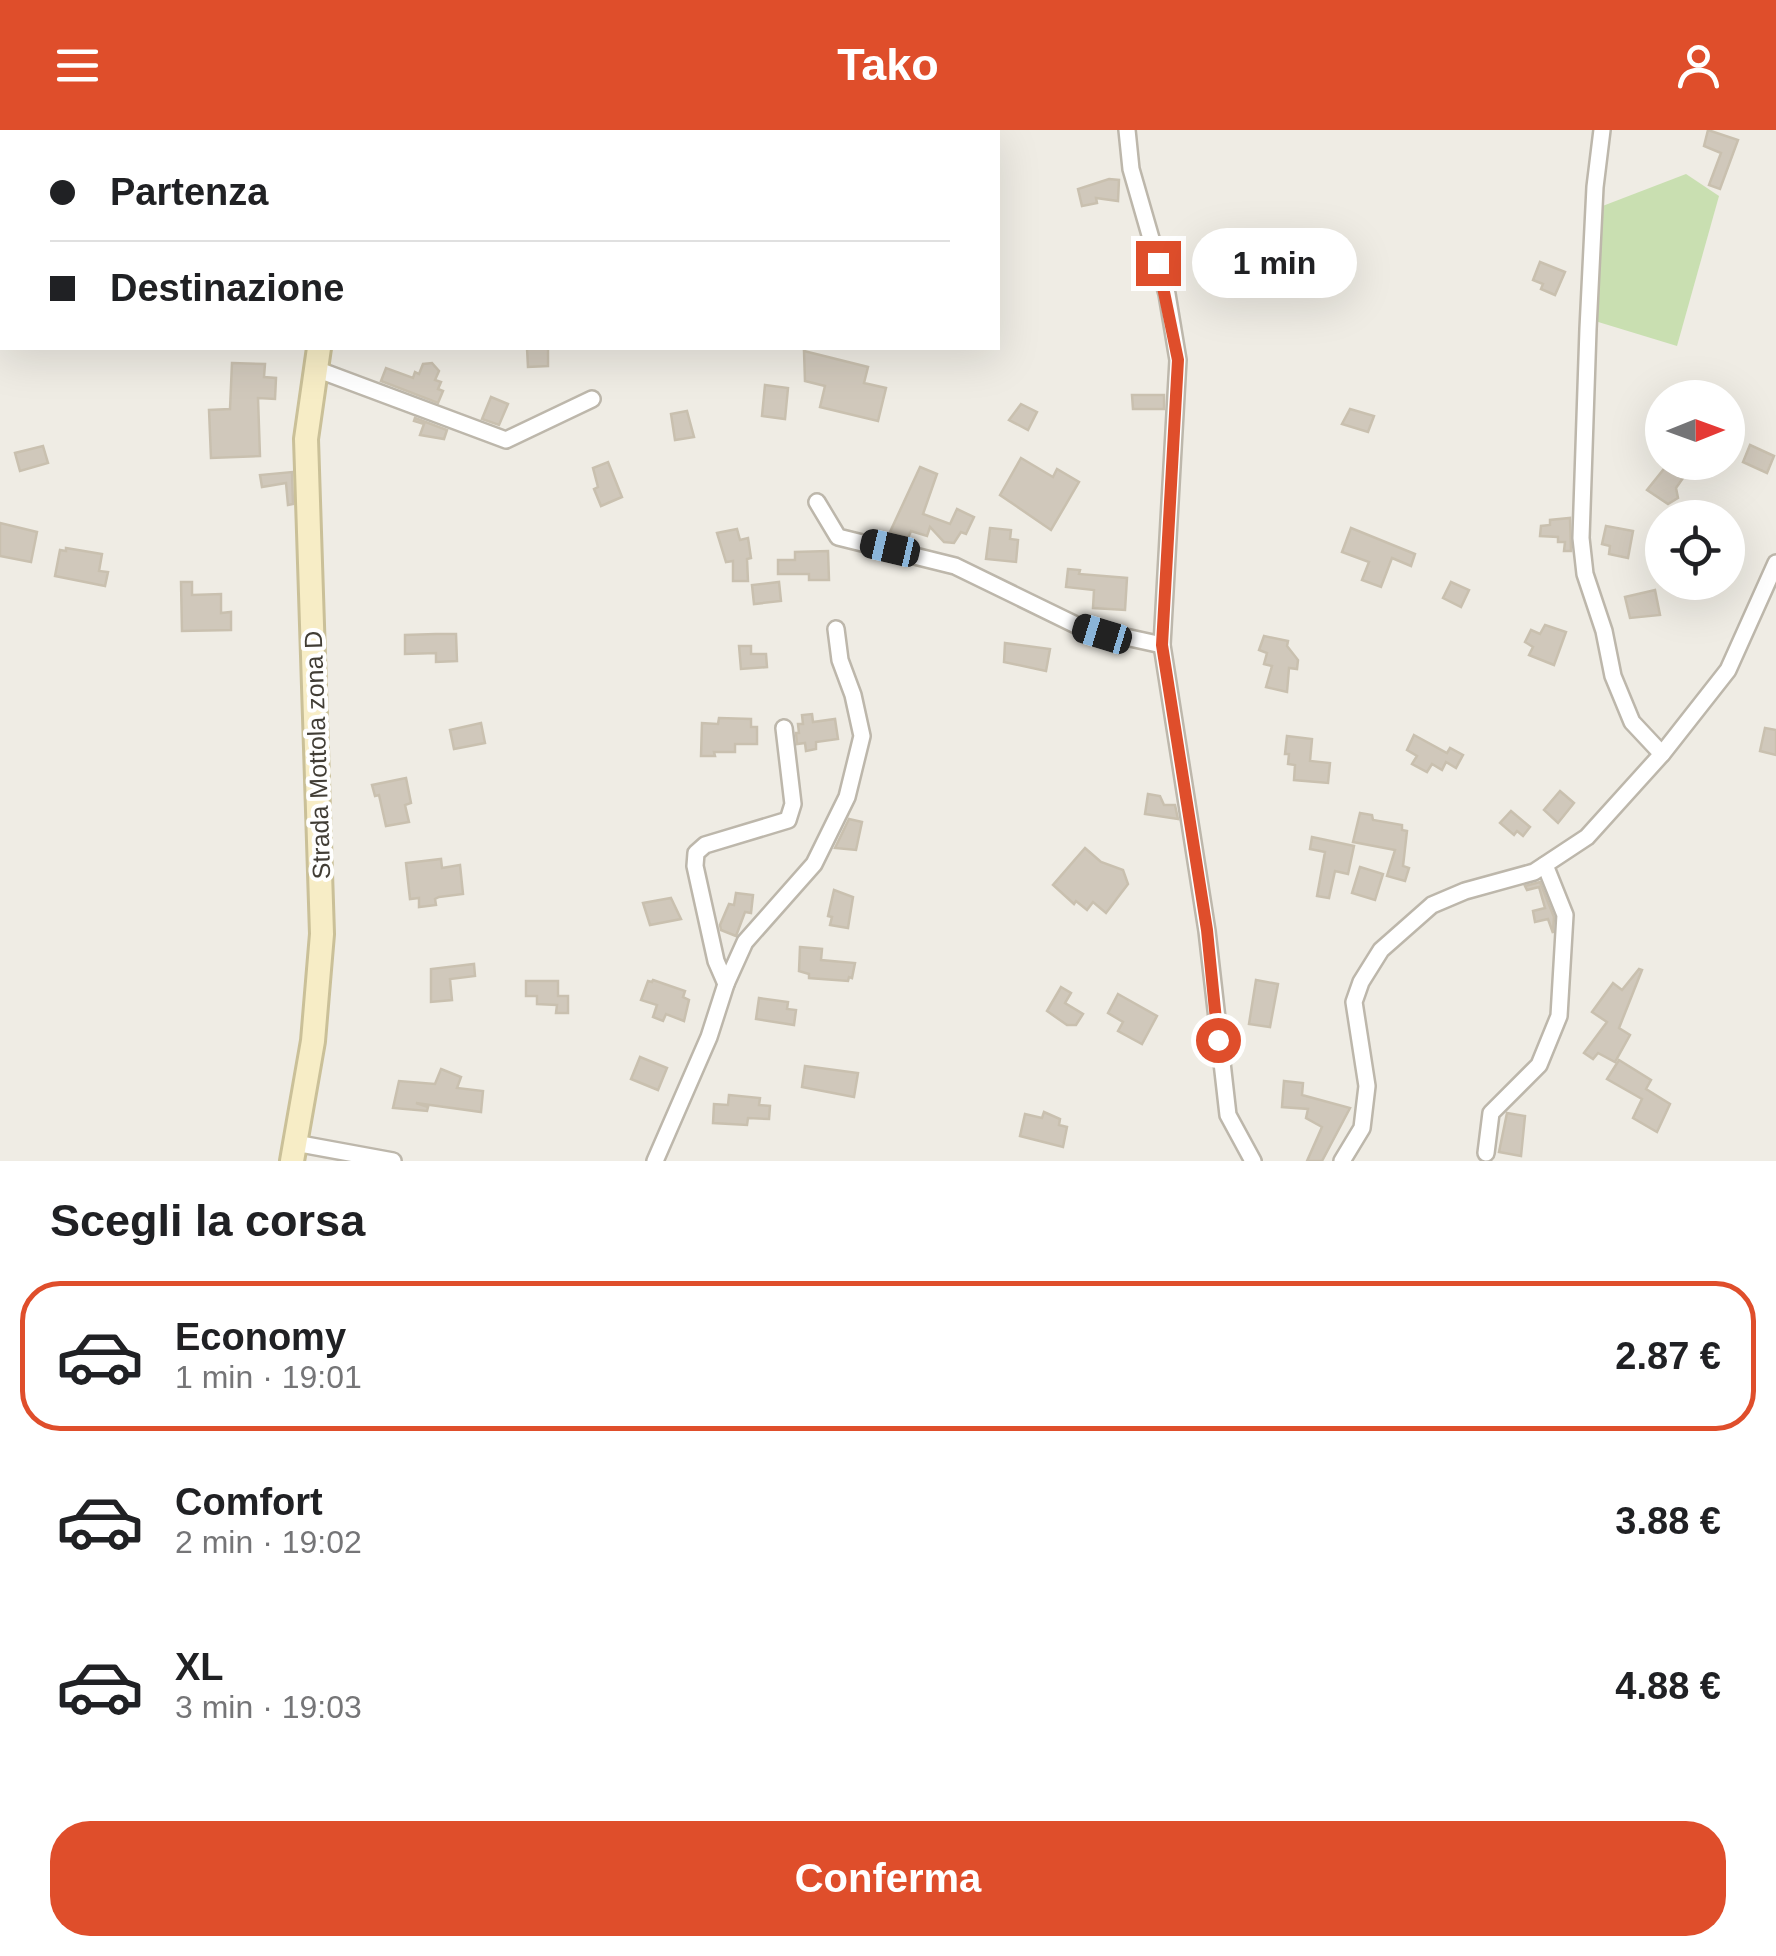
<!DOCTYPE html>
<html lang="it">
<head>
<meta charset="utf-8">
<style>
  :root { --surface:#fff; --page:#f6f6f6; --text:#202124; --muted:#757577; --line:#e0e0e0; --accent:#df4e2b }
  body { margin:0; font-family:Helvetica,sans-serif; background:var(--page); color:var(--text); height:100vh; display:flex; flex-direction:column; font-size:38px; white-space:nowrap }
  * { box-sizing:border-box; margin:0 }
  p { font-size:32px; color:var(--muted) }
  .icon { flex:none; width:55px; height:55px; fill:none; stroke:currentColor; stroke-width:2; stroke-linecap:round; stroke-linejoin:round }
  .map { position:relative; height:1031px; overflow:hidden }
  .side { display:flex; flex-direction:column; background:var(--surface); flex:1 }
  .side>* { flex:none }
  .hud { position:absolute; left:0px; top:0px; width:1000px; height:220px; box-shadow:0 10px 40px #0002; display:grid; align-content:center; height:220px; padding:0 50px; background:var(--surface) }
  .needle { width:65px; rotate:89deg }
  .fabs { position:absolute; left:1645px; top:250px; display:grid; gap:20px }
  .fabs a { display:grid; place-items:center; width:100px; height:100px; border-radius:50%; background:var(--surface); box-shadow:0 10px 40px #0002; font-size:50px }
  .end { position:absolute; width:45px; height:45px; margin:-22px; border:12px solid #df4e2b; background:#fff; box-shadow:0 0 0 5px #fff }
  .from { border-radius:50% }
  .bubble { position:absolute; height:70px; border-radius:35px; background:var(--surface); box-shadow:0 10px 40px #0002; font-size:32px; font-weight:600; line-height:70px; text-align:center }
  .car { position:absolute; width:30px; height:60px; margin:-30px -15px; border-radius:12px; box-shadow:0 0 8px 2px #0007; background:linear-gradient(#222 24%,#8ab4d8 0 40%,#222 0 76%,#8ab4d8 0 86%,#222 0) }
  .hud b { display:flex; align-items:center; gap:35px; height:95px; font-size:38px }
  .hud b+b { border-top:2px solid var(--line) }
  .hud i { width:25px; height:25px; background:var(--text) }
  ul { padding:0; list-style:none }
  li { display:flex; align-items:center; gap:30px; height:150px; margin:0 20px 15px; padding:0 30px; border:5px solid transparent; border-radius:40px }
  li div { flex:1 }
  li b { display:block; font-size:38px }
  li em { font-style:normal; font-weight:600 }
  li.current { border-color:var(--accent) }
  li>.icon { width:90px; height:90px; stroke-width:1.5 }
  h2 { padding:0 50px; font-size:45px; line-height:120px }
  .button { display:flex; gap:20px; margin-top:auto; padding:20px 50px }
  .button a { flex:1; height:115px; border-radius:40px; background:var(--accent); color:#fff; font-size:40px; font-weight:600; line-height:115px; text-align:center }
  header { display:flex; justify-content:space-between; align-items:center; height:130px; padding:0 50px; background:var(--accent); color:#fff; font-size:45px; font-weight:600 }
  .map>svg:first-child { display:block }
  .green { fill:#c9dfb1 }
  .building { fill:#d0c8bb; stroke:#c9c0af; stroke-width:2.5 }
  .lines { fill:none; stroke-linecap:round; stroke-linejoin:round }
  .minor-casing { stroke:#bdb7ab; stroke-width:20 }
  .secondary-casing { stroke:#cac098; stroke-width:28 }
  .minor { stroke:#fff; stroke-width:15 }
  .secondary { stroke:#f7edc6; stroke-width:22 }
  .route { stroke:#df4e2b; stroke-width:12 }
  .labels { text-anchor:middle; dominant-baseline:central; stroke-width:8; stroke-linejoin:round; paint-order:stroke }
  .street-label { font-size:25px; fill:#413d35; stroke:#fff }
</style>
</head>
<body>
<header><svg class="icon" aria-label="menu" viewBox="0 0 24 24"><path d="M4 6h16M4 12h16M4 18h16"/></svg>Tako<svg class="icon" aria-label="person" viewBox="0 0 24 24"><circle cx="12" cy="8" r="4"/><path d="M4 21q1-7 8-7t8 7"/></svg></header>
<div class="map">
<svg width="1776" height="1031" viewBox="0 0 1776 1031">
  <rect width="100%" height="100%" fill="#efece4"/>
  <path class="green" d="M1686 44 1719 66 1677 216 1595 191 1600 77Z"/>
  <g class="building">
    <path d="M1708 0 1738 10 1720 59 1709 55 1721 23 1704 16Z"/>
    <path d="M1109 49 1119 50 1118 71 1096 68 1097 73 1082 76 1078 59Z"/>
    <path d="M1220 114 1251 124 1244 145 1215 131Z"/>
    <path d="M1540 132 1565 142 1555 165 1541 159 1543 154 1533 150Z"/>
    <path d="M527 218H548V236L528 237Z"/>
    <path d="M804 221 868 237 864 253 886 258 878 291 820 277 825 256 805 251Z"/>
    <path d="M232 233 265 234 264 247 276 248 275 269 258 268 260 326 211 328 209 280 230 279Z"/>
    <path d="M432 233 439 241 435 250 441 252 438 259 443 261 438 273 381 251 386 238 413 248 415 242 419 244 423 234Z"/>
    <path d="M765 255 788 258 785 289 762 286Z"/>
    <path d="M1132 265H1164V279H1133Z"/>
    <path d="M491 267 508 274 499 295 482 289Z"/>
    <path d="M1021 274 1037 282 1028 300 1009 290Z"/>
    <path d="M1350 279 1374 286 1368 302 1342 294Z"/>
    <path d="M687 281 694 307 675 310 671 284Z"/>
    <path d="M415 288 447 300 444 309 420 305 424 294 414 291Z"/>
    <path d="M1750 315 1774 326 1767 343 1743 332Z"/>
    <path d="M43 316 48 333 20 341 15 323Z"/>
    <path d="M1021 328 1053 347 1057 339 1079 352 1051 400 1000 365Z"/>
    <path d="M608 332 622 367 601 376 594 359 598 357 593 338Z"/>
    <path d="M1667 335 1683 348 1676 358 1678 368 1668 374 1647 360Z"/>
    <path d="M920 337 937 344 923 384 950 394 957 379 974 387 966 404 961 402 954 413 944 412 930 397 927 406 911 401 908 408 890 402Z"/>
    <path d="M292 342 293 374 288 375 286 353 262 357 260 345Z"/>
    <path d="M1570 388 1571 421H1564L1565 412H1558V407L1540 406 1541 396 1550 395V390Z"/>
    <path d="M0 393 37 402 31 432 0 426Z"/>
    <path d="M1606 396 1633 401 1628 428 1609 424 1610 416 1602 414Z"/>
    <path d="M990 398 1011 400 1010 409 1018 410 1016 432 986 429Z"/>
    <path d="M1351 398 1415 424 1411 436 1392 428 1381 457 1362 450 1369 432 1342 422Z"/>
    <path d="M737 399 740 410 748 408 751 428 747 429 748 451H733V431L726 432 717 403Z"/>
    <path d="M66 418 102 424 99 441 108 442 105 456 55 446 60 420 66 421Z"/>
    <path d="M828 421 829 450H809V444H778V430H795V422Z"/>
    <path d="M1068 439 1080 440 1079 444 1127 448 1125 480 1093 478 1094 460 1066 457Z"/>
    <path d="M181 452H192V465L221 464V483L231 482V500L182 501Z"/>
    <path d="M779 452 781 471 754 474 752 455Z"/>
    <path d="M1451 452 1469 460 1461 477 1443 468Z"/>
    <path d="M1655 460 1660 485 1630 488 1625 467Z"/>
    <path d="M1545 495 1566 502 1554 535 1529 525 1533 517 1525 512 1531 500 1540 504Z"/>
    <path d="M436 504H456L457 531 436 532V523L405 524V505Z"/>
    <path d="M1264 506 1288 511 1287 516 1298 530 1297 539 1289 538 1287 562 1266 557 1272 536 1264 534 1267 523 1259 520Z"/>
    <path d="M1005 513 1050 519 1046 541 1004 532Z"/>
    <path d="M739 516H751V524H766L767 537 741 539Z"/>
    <path d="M812 584 813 592 835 589 838 609 816 612V619L806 621 805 613 797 614 796 603H799L798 594H803L802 585Z"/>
    <path d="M719 588 751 589V597H757V614H735V622H714L715 626H701L702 593 718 594Z"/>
    <path d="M481 593 485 613 454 619 450 600Z"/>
    <path d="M1765 598 1776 600V625L1760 621Z"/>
    <path d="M1414 605 1447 623 1450 618 1463 625 1456 638 1446 632 1442 640 1432 634 1427 642 1412 634 1417 626 1407 620Z"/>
    <path d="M1287 606 1312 609 1310 631 1330 633 1328 653 1294 650 1295 635 1288 634 1289 624H1285Z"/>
    <path d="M406 648 411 673 405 675 409 692 386 696 379 665 375 666 372 655Z"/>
    <path d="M1560 661 1574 673 1558 693 1544 680Z"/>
    <path d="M1148 664 1160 666 1164 675H1175L1178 689 1145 684Z"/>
    <path d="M1511 681 1530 697 1523 706 1517 701 1514 705 1500 693Z"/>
    <path d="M1360 683 1372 685 1373 690 1402 695V700L1407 701 1403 736 1409 738 1405 751 1387 746 1395 720 1353 712Z"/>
    <path d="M849 689 862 692 856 720 835 718Z"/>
    <path d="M1312 707 1354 716 1348 744 1335 741 1329 768 1317 766 1325 722 1310 719Z"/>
    <path d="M1085 718 1101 732 1123 740 1128 754 1106 783 1093 772 1087 780 1076 771 1074 774 1053 755Z"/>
    <path d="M441 729 442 738 460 735 463 764 439 767 435 769 436 775 419 777V768L410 769 406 733Z"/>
    <path d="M1360 737 1383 744 1375 770 1352 763Z"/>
    <path d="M1540 752 1554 787 1553 803 1548 789 1535 792 1533 781 1545 778 1539 757 1527 760 1525 756Z"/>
    <path d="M834 760 853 767 848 798 830 795 832 787 828 786Z"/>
    <path d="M736 763 753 765 751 783 745 782 736 806 721 800 720 795 729 774 734 775Z"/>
    <path d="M671 768 681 789 650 795 643 773Z"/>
    <path d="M800 817 822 819 821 830 855 833 852 848 849 847 848 851 809 848V844L799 841Z"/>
    <path d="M474 834 475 846 450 849 452 870 431 872V839Z"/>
    <path d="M1639 839 1642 840 1619 898 1630 905 1615 932 1598 923 1593 929 1584 923 1607 892 1592 882 1613 853 1622 860Z"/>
    <path d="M653 850 685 861 683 867 689 870 684 891 666 884 663 891 653 887 657 875 641 870 648 851 652 852Z"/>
    <path d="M1256 850 1278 854 1270 897 1249 894Z"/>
    <path d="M526 851H558V866H568V883H556L557 875 537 874V866H526Z"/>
    <path d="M1061 857 1071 863 1065 873 1083 884 1076 895H1067L1047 881Z"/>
    <path d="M1118 864 1157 886 1142 914 1118 901 1123 892 1108 883Z"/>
    <path d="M759 868 788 872 787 879 796 880 794 895 756 889Z"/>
    <path d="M640 927 667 938 658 960 631 949Z"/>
    <path d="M1619 930 1651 950 1646 959 1670 974 1657 1002 1633 988 1642 969 1607 949Z"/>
    <path d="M805 936 858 943 854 967 802 957Z"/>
    <path d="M441 939 461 947 457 958 483 961 481 982 416 973 428 977 427 981 393 978 399 951 435 954Z"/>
    <path d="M1284 951 1303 953 1302 965 1350 978 1322 1031H1307L1322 997 1306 988 1308 979 1282 977Z"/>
    <path d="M729 965 760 968 759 975 770 976 769 989 748 988 747 995 713 993 714 974 728 975Z"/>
    <path d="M1044 982 1060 989 1059 995 1067 997 1063 1017 1020 1006 1025 984 1042 988Z"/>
    <path d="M1507 983 1525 986 1521 1026 1499 1022Z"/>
  </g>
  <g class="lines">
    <defs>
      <g id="minor">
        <path d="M1127 0 1131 39 1167 164 1178 230 1162 515 1207 801 1228 985 1253 1031"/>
        <path d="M1602 0 1595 57 1588 199 1581 408 1585 444 1604 501 1613 546 1632 592 1662 624"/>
        <path d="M563 2 567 0"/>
        <path d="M316 239 506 310 592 269"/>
        <path d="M817 372 838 407 955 436 1080 497 1162 515"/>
        <path d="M726 854 716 831 695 736 696 723 705 715 788 690 793 674 784 598"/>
        <path d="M295 1013 393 1031"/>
        <path d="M1486 1023 1491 983 1539 935 1559 886 1565 785 1545 735"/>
        <path d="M655 1031 709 907 726 854 745 812 814 734 847 667 862 606 853 565 840 530 836 499"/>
        <path d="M1342 1031 1362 998 1367 956 1354 872 1361 852 1381 820 1432 775 1465 761 1534 742 1587 707 1662 624 1728 540 1776 433"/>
      </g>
      <g id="secondary">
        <path d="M341 0 342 2"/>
        <path d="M292 1031 313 911 322 804 306 309 319 218"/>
      </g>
    </defs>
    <use href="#minor" class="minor-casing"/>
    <use href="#secondary" class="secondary-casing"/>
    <use href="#minor" class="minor"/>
    <use href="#secondary" class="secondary"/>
  </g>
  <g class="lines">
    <path class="route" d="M1158 133 1178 230 1162 515 1207 800 1218 910"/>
  </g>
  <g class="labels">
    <g class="street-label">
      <text transform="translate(317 625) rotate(-92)">Strada Mottola zona D</text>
    </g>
  </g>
</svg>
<div class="fabs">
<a><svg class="needle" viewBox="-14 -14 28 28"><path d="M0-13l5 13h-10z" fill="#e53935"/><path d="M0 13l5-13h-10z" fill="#757577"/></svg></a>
<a><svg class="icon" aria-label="locate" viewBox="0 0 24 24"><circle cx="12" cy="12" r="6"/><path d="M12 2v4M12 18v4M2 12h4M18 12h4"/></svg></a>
</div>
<i class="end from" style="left:1218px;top:910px"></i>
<i class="end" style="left:1158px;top:133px"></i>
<div class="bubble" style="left:1192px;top:98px;width:165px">1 min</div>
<i class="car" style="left:890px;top:418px;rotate:283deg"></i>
<i class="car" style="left:1102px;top:504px;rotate:287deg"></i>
<div class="hud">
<b><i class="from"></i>Partenza</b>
<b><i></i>Destinazione</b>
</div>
</div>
<section class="side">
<h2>Scegli la corsa</h2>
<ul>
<li class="current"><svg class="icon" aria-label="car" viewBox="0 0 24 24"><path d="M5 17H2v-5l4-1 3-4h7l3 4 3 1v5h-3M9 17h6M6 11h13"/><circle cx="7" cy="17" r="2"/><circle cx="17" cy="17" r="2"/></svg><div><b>Economy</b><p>1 min · 19:01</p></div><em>2.87 €</em></li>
<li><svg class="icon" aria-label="car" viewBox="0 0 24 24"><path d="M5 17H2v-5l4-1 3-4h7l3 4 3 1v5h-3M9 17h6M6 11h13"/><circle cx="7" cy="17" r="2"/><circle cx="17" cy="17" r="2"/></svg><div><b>Comfort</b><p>2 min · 19:02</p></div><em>3.88 €</em></li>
<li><svg class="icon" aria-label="car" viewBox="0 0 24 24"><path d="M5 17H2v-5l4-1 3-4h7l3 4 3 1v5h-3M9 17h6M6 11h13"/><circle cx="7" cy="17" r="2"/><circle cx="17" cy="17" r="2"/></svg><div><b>XL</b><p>3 min · 19:03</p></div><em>4.88 €</em></li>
</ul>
<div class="button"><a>Conferma</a></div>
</section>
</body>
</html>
